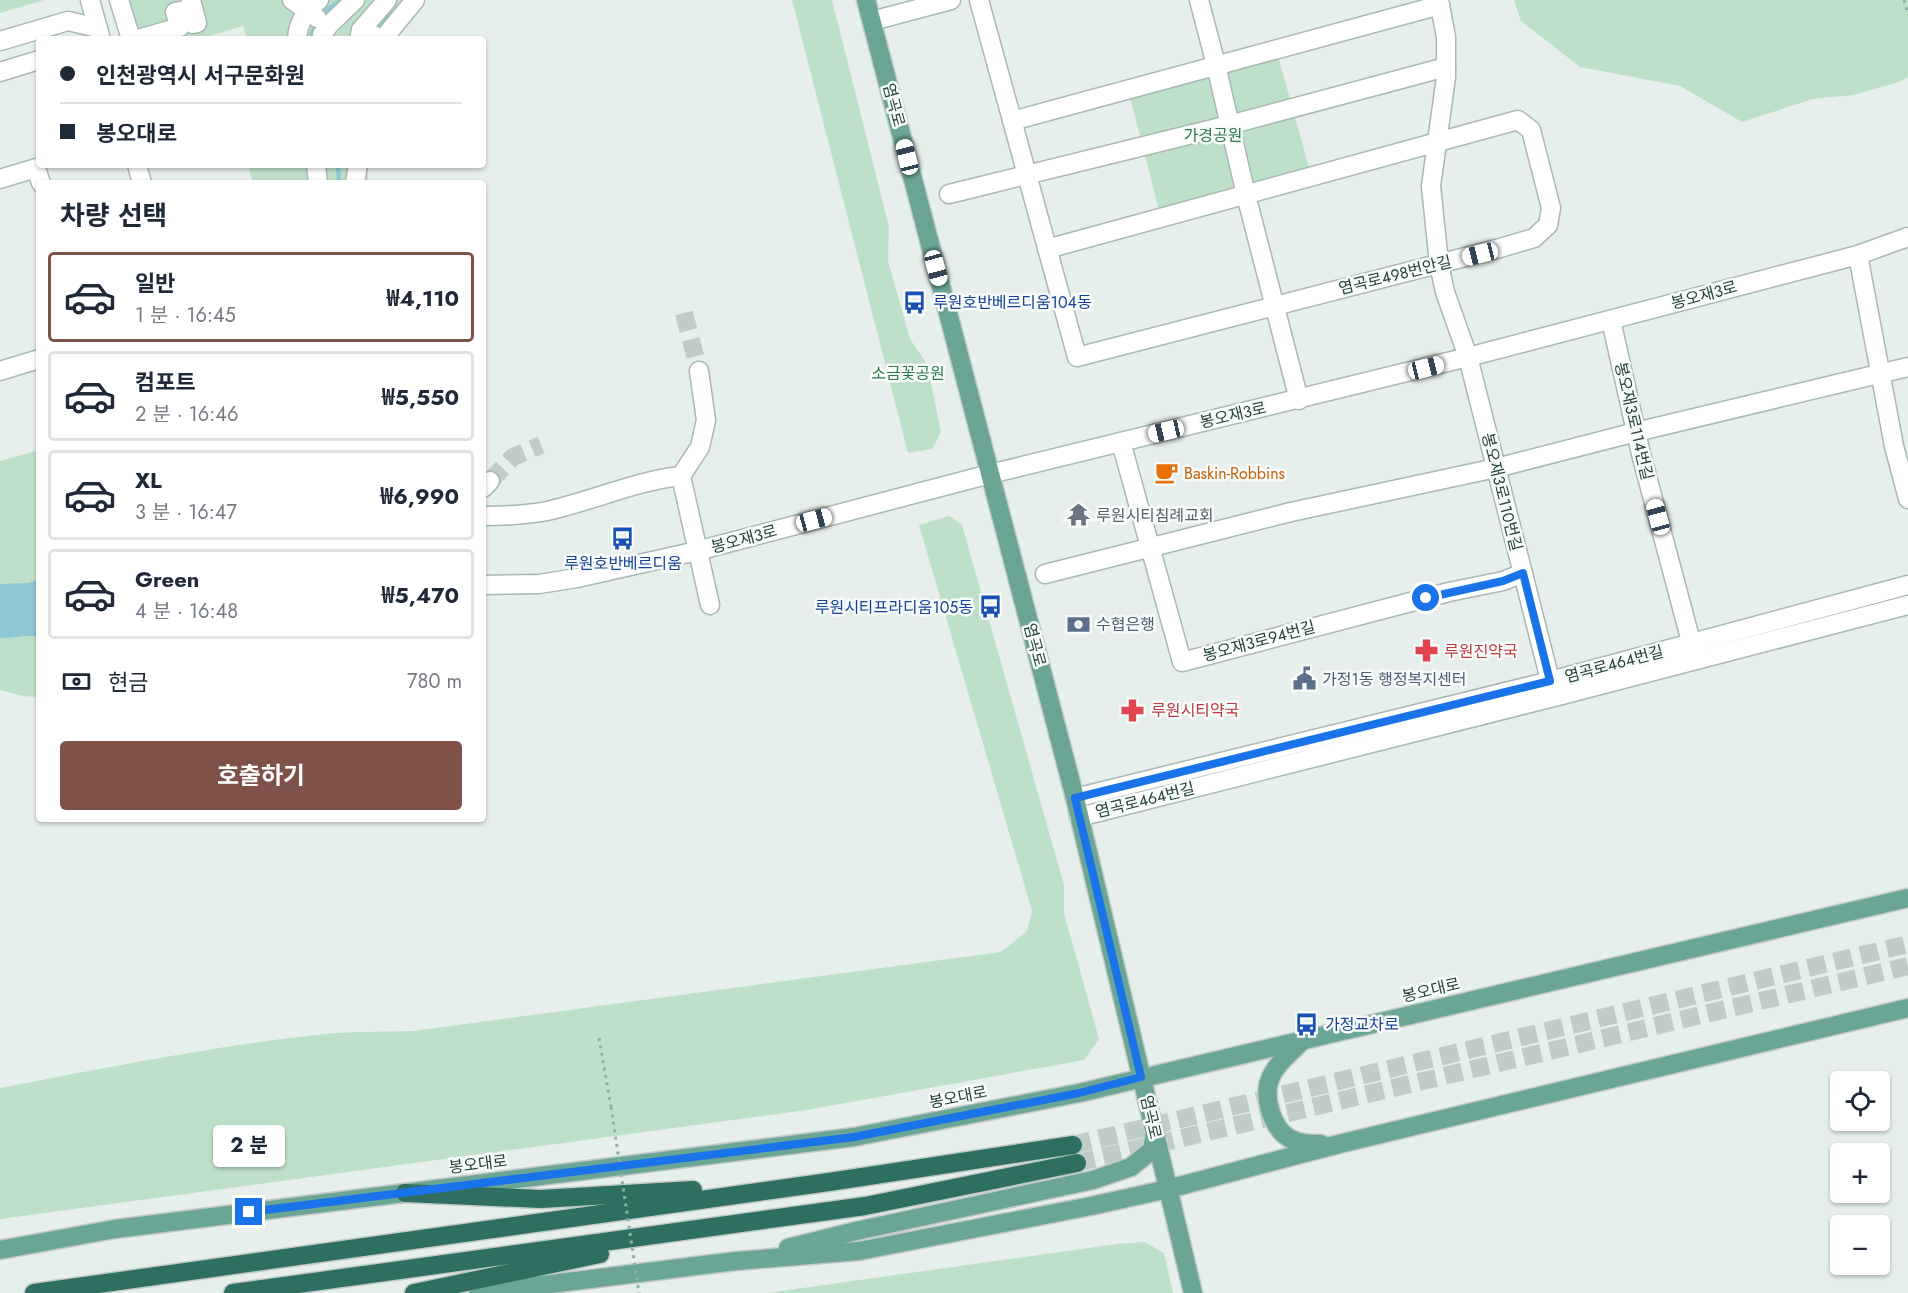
<!DOCTYPE html>
<html lang="ko">
<head>
<meta charset="utf-8">
<style>
  :root { --surface:#fff; --page:#f2f2f3; --text:#1f2937; --muted:#747a83; --line:#e0e1e3; --accent:#7f5249 }
  body { margin:0; font-family:Jost,"Noto Sans KR",sans-serif; background:var(--page); color:var(--text); height:100vh; display:flex; flex-direction:column; font-size:22px; white-space:nowrap }
  * { box-sizing:border-box; margin:0 }
  p { font-size:20px; color:var(--muted) }
  .icon { flex:none; width:33px; height:33px; fill:none; stroke:currentColor; stroke-width:2; stroke-linecap:round; stroke-linejoin:round }
  .map { position:relative; flex:1; overflow:hidden }
  .sheet { position:absolute; left:36px; top:180px; width:450px; height:642px; display:flex; flex-direction:column; background:var(--surface); border-radius:6px; box-shadow:0 2px 4px #0004 }
  .sheet>* { flex:none }
  .banner { position:absolute; left:36px; top:36px; width:450px; height:132px; border-radius:6px; box-shadow:0 2px 4px #0004; display:grid; align-content:center; height:132px; padding:0 24px; background:var(--surface) }
  .controls { position:absolute; left:1830px; top:1071px; display:grid; gap:12px }
  .controls a { display:grid; place-items:center; width:60px; height:60px; border-radius:6px; background:var(--surface); box-shadow:0 2px 4px #0004; font-size:30px }
  .end { position:absolute; width:27px; height:27px; margin:-14px; border:8px solid #1a73e8; background:#fff; box-shadow:0 0 0 3px #fff }
  .from { border-radius:50% }
  .bubble { position:absolute; height:42px; border-radius:6px; background:var(--surface); box-shadow:0 2px 4px #0004; font-size:20px; font-weight:700; line-height:42px; text-align:center }
  .car { position:absolute; width:18px; height:36px; margin:-18px -9px; border-radius:8px; box-shadow:0 0 4px 2px #0007; background:linear-gradient(#fff 24%,#345 0 40%,#fff 0 76%,#345 0 86%,#fff 0) }
  .banner b { display:flex; align-items:center; gap:21px; height:57px; font-size:22px }
  .banner b+b { border-top:2px solid var(--line) }
  .banner i { width:15px; height:15px; background:var(--text) }
  ul { padding:0; list-style:none }
  li { display:flex; align-items:center; gap:18px; height:90px; margin:0 12px 9px; padding:0 12px; border:3px solid var(--line); border-radius:6px }
  li div { flex:1 }
  li b { display:block; font-size:22px }
  li em { font-style:normal; font-weight:700 }
  li.current { border-color:var(--accent) }
  li>.icon { width:54px; height:54px; stroke-width:1.5 }
  h2 { padding:0 24px; font-size:27px; line-height:72px }
  .pay { display:flex; align-items:center; gap:15px; height:66px; padding:0 24px; font-size:22px }
  .pay p { margin-inline-start:auto }
  .button { display:flex; gap:12px; margin-top:auto; padding:12px 24px }
  .button a { flex:1; height:69px; border-radius:6px; background:var(--accent); color:#fff; font-size:24px; font-weight:700; line-height:69px; text-align:center }
  .map>svg:first-child { display:block }
  .green { fill:#bfe0c8 }
  .water { fill:#8ec9d4 }
  .lines { fill:none; stroke-linecap:round; stroke-linejoin:round }
  .stream { stroke:#8ec9d4; stroke-width:4.5 }
  .minor-tunnel { stroke:#bfccc8; stroke-width:18; stroke-dasharray:18 9; stroke-linecap:butt }
  .highway-tunnel { stroke:#bfccc8; stroke-width:18; stroke-dasharray:18 9; stroke-linecap:butt }
  .minor-casing { stroke:#a8b8b2; stroke-width:21 }
  .major-casing { stroke:#c2cac8; stroke-width:21 }
  .highway-casing { stroke:#c2cac8; stroke-width:21 }
  .path { stroke:#86b3a5; stroke-width:3; stroke-dasharray:3 4.5; stroke-linecap:butt }
  .minor { stroke:#fff; stroke-width:18 }
  .major { stroke:#6aa596; stroke-width:18 }
  .highway { stroke:#2f6f62; stroke-width:18 }
  .path-bridge { stroke:#86b3a5; stroke-width:3; stroke-dasharray:3 4.5; stroke-linecap:butt }
  .route { stroke:#1a73e8; stroke-width:8 }
  .labels { text-anchor:middle; dominant-baseline:central; stroke-width:5; stroke-linejoin:round; paint-order:stroke }
  .street-label { font-size:16px; fill:#24423a; stroke:#f7fbf9 }
  .park-label { font-size:16px; fill:#2d7a4b; stroke:#f7fbf9 }
  .transit-label { font-size:16px; fill:#164399; stroke:#f7fbf9; text-anchor:start }
  .food-label { font-size:16px; fill:#c56008; stroke:#f7fbf9; text-anchor:start }
  .worship-label { font-size:16px; fill:#5b616d; stroke:#f7fbf9; text-anchor:start }
  .service-label { font-size:16px; fill:#4e5e75; stroke:#f7fbf9; text-anchor:start }
  .health-label { font-size:16px; fill:#be3a42; stroke:#f7fbf9; text-anchor:start }
</style>
</head>
<body>
<div class="map">
<svg width="1908" height="1293" viewBox="0 0 1908 1293">
  <rect width="100%" height="100%" fill="#e6efeb"/>
  <g class="green">
    <path d="M0 0H44L0 13Z"/>
    <path d="M116 0H424L392 39H247L243 26 199 39H127Z"/>
    <path d="M792 0H832L889 227 888 261 910 339 927 364 941 432 932 449 908 453Z"/>
    <path d="M1514 0H1908V77L1899 82 1854 95 1813 99 1742 122 1680 86 1580 67 1521 21Z"/>
    <path d="M1276 49 1312 178 1161 218 1128 89Z"/>
    <path d="M248 165H367L368 183H253Z"/>
    <path d="M39 450V697L23 696 0 690V461Z"/>
    <path d="M949 516 962 525 1064 885V913L1099 1039 1084 1060 807 1110 0 1219V1088C105 1068 210 1046 317 1035 348 1031 381 1032 413 1031L1001 952 1027 931 1032 911 919 525Z"/>
    <path d="M1145 1242 1164 1253 1173 1293H767L1117 1244Z"/>
  </g>
  <path class="water" d="M39 579V637C24 634 15 639 0 638V584L28 583Z"/>
  <g class="lines">
    <g class="stream">
      <path d="M322 16 327 10 341 0"/>
      <path d="M378 31 391 7"/>
      <path d="M313 39 311 34 318 23"/>
      <path d="M338 165 339 183"/>
    </g>
    <g class="minor-tunnel">
      <path d="M684 313 699 371"/>
      <path d="M490 481 513 457 541 445"/>
    </g>
    <g class="highway-tunnel">
      <path d="M1073 1145 1908 944"/>
      <path d="M1077 1163 1908 966"/>
    </g>
    <defs>
      <g id="minor">
        <path d="M90 0 100 36"/>
        <path d="M119 0 131 39"/>
        <path d="M292 0 317 18"/>
        <path d="M979 0 1077 357 1500 248 1534 238 1548 225 1551 208 1531 130 1518 120 1047 249"/>
        <path d="M1199 0 1216 65 1246 195 1299 400"/>
        <path d="M1439 0 1446 37V77L1431 186 1439 264 1445 292 1468 357 1553 692"/>
        <path d="M872 21 951 0"/>
        <path d="M361 30 383 39 415 0"/>
        <path d="M138 39 180 27 175 12 190 9 193 24 197 23 191 0"/>
        <path d="M297 39C298 22 306 11 319 0"/>
        <path d="M324 39 322 35 329 25 355 0"/>
        <path d="M359 39 361 30 387 0"/>
        <path d="M0 41 68 21 98 28"/>
        <path d="M0 72 39 60"/>
        <path d="M1012 121 1440 5"/>
        <path d="M137 165 142 183"/>
        <path d="M316 165 318 183"/>
        <path d="M0 179 36 168 41 183"/>
        <path d="M355 183 358 165"/>
        <path d="M949 194 1229 125 1446 67"/>
        <path d="M1858 255 1894 446 1908 499"/>
        <path d="M1611 320 1641 454 1694 653"/>
        <path d="M0 371 39 359"/>
        <path d="M699 371 706 420 700 447 681 476 710 605"/>
        <path d="M1121 442 1182 662 1449 592 1503 581 1523 573"/>
        <path d="M483 488 490 481"/>
        <path d="M483 516C505 516 526 515 547 511 592 501 635 481 681 476"/>
        <path d="M1045 574 1291 512 1496 468 1636 432 1908 367"/>
        <path d="M483 585 539 584 577 578 697 551 990 474 1468 357 1858 255 1908 237"/>
        <path d="M1075 798 1550 681 1908 585"/>
        <path d="M1079 817 1554 697 1908 605"/>
      </g>
      <g id="major">
        <path d="M866 0 1075 798 1193 1293"/>
        <path d="M1304 1039C1293 1051 1276 1063 1270 1079 1263 1097 1272 1128 1289 1138 1299 1144 1309 1144 1321 1144"/>
        <path d="M788 1248 856 1231 1093 1180 1131 1167 1152 1150 1155 1133"/>
        <path d="M0 1250 115 1229 854 1137 1079 1093 1908 898"/>
        <path d="M478 1293 736 1261 859 1251 1091 1206 1168 1189 1339 1144 1908 1008"/>
      </g>
      <g id="highway">
        <path d="M405 1193 541 1199 693 1190"/>
        <path d="M34 1293 829 1182 1073 1145"/>
        <path d="M233 1293 865 1206 1077 1163"/>
        <path d="M414 1293 600 1254"/>
      </g>
    </defs>
    <use href="#minor" class="minor-casing"/>
    <use href="#major" class="major-casing"/>
    <use href="#highway" class="highway-casing"/>
    <g class="path">
      <path d="M1904 0 1908 15"/>
      <path d="M599 1038 611 1107"/>
    </g>
    <use href="#minor" class="minor"/>
    <use href="#major" class="major"/>
    <use href="#highway" class="highway"/>
    <path class="path-bridge" d="M611 1107 639 1293"/>
  </g>
  <g class="lines">
    <path class="route" d="M249 1212 854 1137 1079 1093 1141 1077 1075 798 1550 681 1523 573 1503 581 1426 598"/>
  </g>
  <defs>
    <symbol id="bus-bare" viewBox="-9 -9 18 18"><path d="M-5-6H5V4H4V6H2V4H-2V6H-4V4H-5ZM-3.5-4V0h7V-4ZM-3.5 1.2v1.5H-2V1.2ZM2 1.2v1.5H3.5V1.2Z" fill="#1a4fb4" stroke="#f7fbf9" stroke-width="2.5" paint-order="stroke"/></symbol>
    <symbol id="cafe-bare" viewBox="-9 -9 18 18"><path d="M-5.5-4.5H6V0H3Q3 3.5 0 3.5H-2.5Q-5.5 3.5-5.5 0ZM3-3.2v2h1.7v-2ZM-6 4.5H4V6H-6Z" fill="#e8710a" stroke="#f7fbf9" stroke-width="2.5" paint-order="stroke"/></symbol>
    <symbol id="temple-bare" viewBox="-9 -9 18 18"><path d="M0-6L5-2H3V0L6.5 2.5H4V6H1.5V3h-3V6H-4V2.5H-6.5L-3 0V-2H-5Z" fill="#6b7280" stroke="#f7fbf9" stroke-width="2.5" paint-order="stroke"/></symbol>
    <symbol id="bank-bare" viewBox="-9 -9 18 18"><path d="M-6-4H6V4H-6ZM0-2.3a2.3 2.3 0 1 0 0 4.6a2.3 2.3 0 1 0 0-4.6Z" fill="#5c6f8a" stroke="#f7fbf9" stroke-width="2.5" paint-order="stroke"/></symbol>
    <symbol id="pharmacy-bare" viewBox="-9 -9 18 18"><path d="M-2-6h4v4h4v4h-4v4h-4v-4h-4v-4h4Z" fill="#e0444e" stroke="#f7fbf9" stroke-width="2.5" paint-order="stroke"/></symbol>
    <symbol id="civic-bare" viewBox="-9 -9 18 18"><path d="M-.6-6.5H3V-4.5H.6V-3L4-1V1h2V6H-6V1h2V-1L-.6-3ZM-1.2 2.5V6h2.4V2.5Z" fill="#5c6f8a" stroke="#f7fbf9" stroke-width="2.5" paint-order="stroke"/></symbol>
  </defs>
  <g fill-rule="evenodd">
    <use href="#bus-bare" x="898" y="286" width="33" height="33"/>
    <use href="#cafe-bare" x="1150" y="456" width="33" height="33"/>
    <use href="#temple-bare" x="1062" y="498" width="33" height="33"/>
    <use href="#bus-bare" x="606" y="522" width="33" height="33"/>
    <use href="#bus-bare" x="974" y="590" width="33" height="33"/>
    <use href="#bank-bare" x="1062" y="608" width="33" height="33"/>
    <use href="#pharmacy-bare" x="1410" y="634" width="33" height="33"/>
    <use href="#civic-bare" x="1288" y="662" width="33" height="33"/>
    <use href="#pharmacy-bare" x="1116" y="694" width="33" height="33"/>
    <use href="#bus-bare" x="1290" y="1008" width="33" height="33"/>
  </g>
  <g class="labels">
    <g class="street-label">
      <text transform="translate(894 105) rotate(75)">염곡로</text>
      <text transform="translate(1395 275) rotate(-14)">염곡로498번안길</text>
      <text transform="translate(1704 295) rotate(-15)">봉오재3로</text>
      <text transform="translate(1233 415) rotate(-13)">봉오재3로</text>
      <text transform="translate(1634 421) rotate(77)">봉오재3로114번길</text>
      <text transform="translate(1502 492) rotate(76)">봉오재3로110번길</text>
      <text transform="translate(744 539) rotate(-15)">봉오재3로</text>
      <text transform="translate(1259 641) rotate(-15)">봉오재3로94번길</text>
      <text transform="translate(1035 645) rotate(75)">염곡로</text>
      <text transform="translate(1614 664) rotate(-15)">염곡로464번길</text>
      <text transform="translate(1145 800) rotate(-14)">염곡로464번길</text>
      <text transform="translate(1431 990) rotate(-13)">봉오대로</text>
      <text transform="translate(958 1097) rotate(-11)">봉오대로</text>
      <text transform="translate(1151 1117) rotate(77)">염곡로</text>
      <text transform="translate(478 1164) rotate(-7)">봉오대로</text>
    </g>
    <g class="park-label">
      <text x="1213" y="135">가경공원</text>
      <text x="908" y="373">소금꽃공원</text>
    </g>
    <g class="transit-label">
      <text x="933" y="302">루원호반베르디움104동</text>
      <text x="623" y="563" text-anchor="middle">루원호반베르디움</text>
      <text x="973" y="607" text-anchor="end">루원시티프라디움105동</text>
      <text x="1325" y="1024">가정교차로</text>
    </g>
    <g class="food-label">
      <text x="1184" y="473">Baskin-Robbins</text>
    </g>
    <g class="worship-label">
      <text x="1096" y="515">루원시티침례교회</text>
    </g>
    <g class="service-label">
      <text x="1096" y="624">수협은행</text>
      <text x="1322" y="679">가정1동 행정복지센터</text>
    </g>
    <g class="health-label">
      <text x="1444" y="651">루원진약국</text>
      <text x="1151" y="710">루원시티약국</text>
    </g>
  </g>
</svg>
<div class="controls">
<a><svg class="icon" aria-label="locate" viewBox="0 0 24 24"><circle cx="12" cy="12" r="6"/><path d="M12 2v4M12 18v4M2 12h4M18 12h4"/></svg></a>
<a>+</a>
<a>−</a>
</div>
<i class="end from" style="left:1426px;top:598px"></i>
<i class="end" style="left:249px;top:1212px"></i>
<div class="bubble" style="left:213px;top:1125px;width:72px">2 분</div>
<i class="car" style="left:907px;top:157px;rotate:346deg"></i>
<i class="car" style="left:1480px;top:254px;rotate:256deg"></i>
<i class="car" style="left:936px;top:268px;rotate:165deg"></i>
<i class="car" style="left:1426px;top:368px;rotate:76deg"></i>
<i class="car" style="left:1166px;top:431px;rotate:257deg"></i>
<i class="car" style="left:1658px;top:517px;rotate:345deg"></i>
<i class="car" style="left:814px;top:520px;rotate:75deg"></i>
<div class="banner">
<b><i class="from"></i>인천광역시 서구문화원</b>
<b><i></i>봉오대로</b>
</div>
<section class="sheet">
<h2>차량 선택</h2>
<ul>
<li class="current"><svg class="icon" aria-label="car" viewBox="0 0 24 24"><path d="M5 17H2v-5l4-1 3-4h7l3 4 3 1v5h-3M9 17h6M6 11h13"/><circle cx="7" cy="17" r="2"/><circle cx="17" cy="17" r="2"/></svg><div><b>일반</b><p>1 분 · 16:45</p></div><em>₩4,110</em></li>
<li><svg class="icon" aria-label="car" viewBox="0 0 24 24"><path d="M5 17H2v-5l4-1 3-4h7l3 4 3 1v5h-3M9 17h6M6 11h13"/><circle cx="7" cy="17" r="2"/><circle cx="17" cy="17" r="2"/></svg><div><b>컴포트</b><p>2 분 · 16:46</p></div><em>₩5,550</em></li>
<li><svg class="icon" aria-label="car" viewBox="0 0 24 24"><path d="M5 17H2v-5l4-1 3-4h7l3 4 3 1v5h-3M9 17h6M6 11h13"/><circle cx="7" cy="17" r="2"/><circle cx="17" cy="17" r="2"/></svg><div><b>XL</b><p>3 분 · 16:47</p></div><em>₩6,990</em></li>
<li><svg class="icon" aria-label="car" viewBox="0 0 24 24"><path d="M5 17H2v-5l4-1 3-4h7l3 4 3 1v5h-3M9 17h6M6 11h13"/><circle cx="7" cy="17" r="2"/><circle cx="17" cy="17" r="2"/></svg><div><b>Green</b><p>4 분 · 16:48</p></div><em>₩5,470</em></li>
</ul>
<div class="pay"><svg class="icon" aria-label="cash" viewBox="0 0 24 24"><path d="M3 7h18v10H3z"/><circle cx="12" cy="12" r="2"/></svg>현금<p>780 m</p></div>
<div class="button"><a>호출하기</a></div>
</section>
</div>
</body>
</html>
